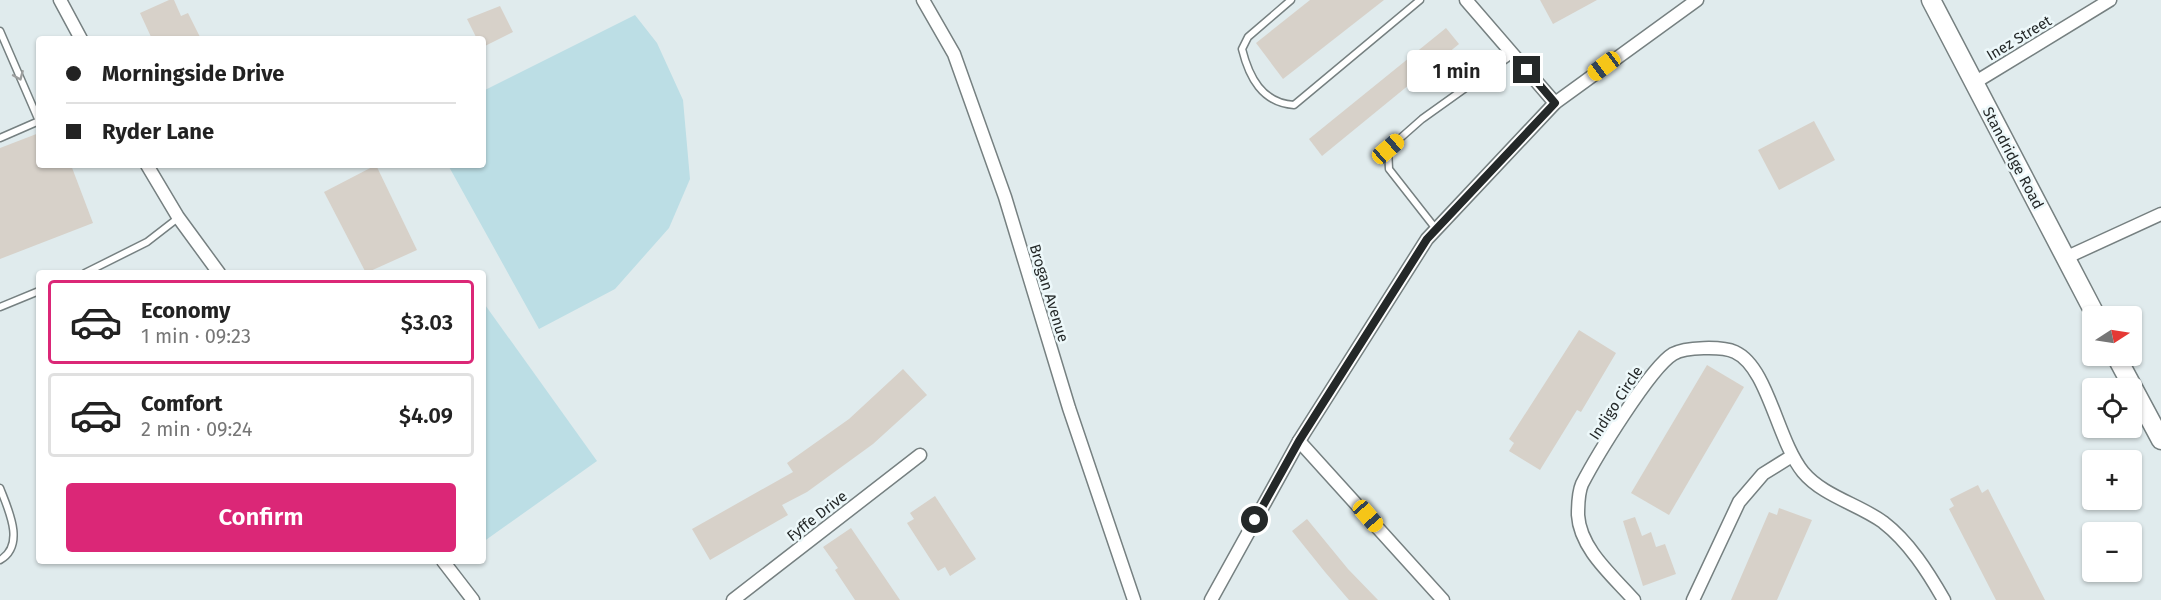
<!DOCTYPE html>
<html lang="en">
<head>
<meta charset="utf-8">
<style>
  :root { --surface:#fff; --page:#f6f6f6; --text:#222; --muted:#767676; --line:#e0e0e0; --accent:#db2777 }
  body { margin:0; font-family:"Fira Sans",sans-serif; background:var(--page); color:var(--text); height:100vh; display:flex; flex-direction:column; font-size:22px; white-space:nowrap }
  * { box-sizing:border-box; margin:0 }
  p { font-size:20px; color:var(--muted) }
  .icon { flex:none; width:33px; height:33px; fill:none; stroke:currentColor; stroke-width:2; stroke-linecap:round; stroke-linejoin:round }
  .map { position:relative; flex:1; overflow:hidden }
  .details { position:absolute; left:36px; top:270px; width:450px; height:294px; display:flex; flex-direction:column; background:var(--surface); border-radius:6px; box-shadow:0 2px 4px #0004 }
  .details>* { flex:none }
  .guide { position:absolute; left:36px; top:36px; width:450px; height:132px; border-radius:6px; box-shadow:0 2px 4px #0004; display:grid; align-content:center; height:132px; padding:0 30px; background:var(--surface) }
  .needle { width:39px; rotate:78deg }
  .controls { position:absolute; left:2082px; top:306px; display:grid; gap:12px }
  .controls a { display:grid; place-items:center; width:60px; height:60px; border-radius:6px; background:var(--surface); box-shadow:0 2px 4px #0004; font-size:30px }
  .end { position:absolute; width:27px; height:27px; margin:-14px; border:8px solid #242828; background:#fff; box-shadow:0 0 0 3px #fff }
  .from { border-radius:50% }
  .bubble { position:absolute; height:42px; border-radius:6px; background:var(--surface); box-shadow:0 2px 4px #0004; font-size:20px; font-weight:600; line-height:42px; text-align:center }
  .car { position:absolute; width:18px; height:36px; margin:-18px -9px; border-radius:8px; box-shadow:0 0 4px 2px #0007; background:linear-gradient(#f5c518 24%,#345 0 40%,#f5c518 0 76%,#345 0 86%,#f5c518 0) }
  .guide b { display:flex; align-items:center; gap:21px; height:57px; font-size:22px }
  .guide b+b { border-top:2px solid var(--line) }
  .guide i { width:15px; height:15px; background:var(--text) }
  ul { padding:10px 0 0; list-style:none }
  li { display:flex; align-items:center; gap:18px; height:84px; margin:0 12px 9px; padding:0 18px; border:3px solid var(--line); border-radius:6px }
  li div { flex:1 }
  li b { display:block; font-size:22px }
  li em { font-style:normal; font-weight:600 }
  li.active { border-color:var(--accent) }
  li>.icon { width:54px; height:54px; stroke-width:1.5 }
  .action { display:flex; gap:12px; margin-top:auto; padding:12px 30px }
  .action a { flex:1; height:69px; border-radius:6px; background:var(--accent); color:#fff; font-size:24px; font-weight:600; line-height:69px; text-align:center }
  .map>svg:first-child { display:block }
  .green { fill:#bcdee5 }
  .building { fill:#d7d1c9 }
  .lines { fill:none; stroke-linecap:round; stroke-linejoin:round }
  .lane-casing { stroke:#768081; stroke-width:9 }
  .street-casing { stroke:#768081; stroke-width:15 }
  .secondary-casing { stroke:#768081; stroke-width:21 }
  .lane { stroke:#fff; stroke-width:6 }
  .street { stroke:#fff; stroke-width:12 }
  .secondary { stroke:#fff; stroke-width:18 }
  .oneway { stroke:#9c9e9e }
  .route { stroke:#242828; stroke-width:8 }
  .labels { text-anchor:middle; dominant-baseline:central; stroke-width:5; stroke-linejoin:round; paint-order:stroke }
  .street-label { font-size:15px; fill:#242828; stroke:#edf8fa }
</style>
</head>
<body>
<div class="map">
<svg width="2161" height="600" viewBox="0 0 2161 600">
  <rect width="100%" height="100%" fill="#e0ebed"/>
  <g class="green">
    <path d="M635 15 657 43 683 100 690 179 669 228 615 289 539 329 448 165H483V91Z"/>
    <path d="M483 302 597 461 483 542Z"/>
  </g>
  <g class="building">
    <path d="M169 0H174L181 16 188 13 201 39H152L140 13Z"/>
    <path d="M1310 0H1384L1283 79 1256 43Z"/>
    <path d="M1540 0H1597L1553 24Z"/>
    <path d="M500 6 513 32 483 47V39H477L467 19Z"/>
    <path d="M1446 28 1459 44 1322 156 1309 139Z"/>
    <path d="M1814 121 1835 160 1779 190 1758 150Z"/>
    <path d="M39 133V165H71L93 223 0 259V148Z"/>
    <path d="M376 165 417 250 366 273 324 192Z"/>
    <path d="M1579 330 1616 353 1581 412 1577 410 1540 470 1509 451 1514 443 1509 439Z"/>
    <path d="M1707 365 1744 387 1669 515 1631 493Z"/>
    <path d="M903 369 927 395 873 444 807 492 782 505 788 515 710 560 692 529 793 472 787 463 849 419Z"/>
    <path d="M1978 485 1982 493 1988 489 2045 600H1996L1949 509 1954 506 1950 499Z"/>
    <path d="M935 496 976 559 950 576 945 567 938 571 907 523 914 519 910 513Z"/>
    <path d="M1779 508 1812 520 1777 600H1731L1769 512 1777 515Z"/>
    <path d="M1635 517 1642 536 1651 532 1656 547 1665 544 1676 574 1643 586 1623 521Z"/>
    <path d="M1307 519 1348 569 1378 600H1349L1325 572 1292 531Z"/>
    <path d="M851 528 900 600H855L835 570 838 568 823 547Z"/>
  </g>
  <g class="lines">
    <defs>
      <g id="lane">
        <path d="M1291 0 1248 37 1242 49C1249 77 1262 103 1294 105L1420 0"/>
        <path d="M0 31 39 121"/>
        <path d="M0 138 39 121"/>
        <path d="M1436 229 1389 169 1388 149 1422 119 1513 54"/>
        <path d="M85 273 147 242 178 218"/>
        <path d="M0 307 39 291"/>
        <path d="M0 488C8 509 26 545 0 560"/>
      </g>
      <g id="street">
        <path d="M60 0 81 39"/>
        <path d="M923 0 954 54 1005 197 1069 408 1134 600"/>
        <path d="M1466 0 1555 103"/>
        <path d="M1974 83 2110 0"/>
        <path d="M147 165 178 217 219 273"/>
        <path d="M2065 258 2161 214"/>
        <path d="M1299 441 1443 600"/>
        <path d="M443 561 473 600"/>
        <path d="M733 600 920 455"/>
        <path d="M1211 600 1299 441 1427 239 1555 103 1697 0"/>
        <path d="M1634 600C1613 576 1580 549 1578 515 1578 506 1579 491 1582 484 1596 457 1650 368 1673 354 1685 347 1722 346 1735 352 1768 367 1777 440 1803 472 1823 496 1858 504 1883 522 1909 542 1928 572 1944 600"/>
        <path d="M1693 600 1739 502 1763 474 1792 456"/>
      </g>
      <g id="secondary">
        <path d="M1931 0 2096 316"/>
        <path d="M2116 356 2161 440"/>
      </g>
    </defs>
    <use href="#lane" class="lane-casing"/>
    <use href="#street" class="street-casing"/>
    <use href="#secondary" class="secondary-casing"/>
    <use href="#lane" class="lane"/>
    <use href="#street" class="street"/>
    <use href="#secondary" class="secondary"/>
  </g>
  <defs><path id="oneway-chevron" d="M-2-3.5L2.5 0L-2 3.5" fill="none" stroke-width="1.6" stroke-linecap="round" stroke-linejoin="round" transform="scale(1.5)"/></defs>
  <use class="oneway" href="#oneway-chevron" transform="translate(19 76) rotate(67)"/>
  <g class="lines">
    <path class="route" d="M1255 520 1299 441 1427 239 1555 103 1527 70"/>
  </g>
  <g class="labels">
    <g class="street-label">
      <text transform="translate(2019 38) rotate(-31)">Inez Street</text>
      <text transform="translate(2013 158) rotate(62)">Standridge Road</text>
      <text transform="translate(1049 293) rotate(73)">Brogan Avenue</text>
      <text transform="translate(1616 403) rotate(-57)">Indigo Circle</text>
      <text transform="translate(817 516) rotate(-38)">Fyffe Drive</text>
    </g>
  </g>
</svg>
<div class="controls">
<a><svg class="needle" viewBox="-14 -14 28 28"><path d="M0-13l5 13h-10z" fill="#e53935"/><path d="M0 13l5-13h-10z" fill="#767676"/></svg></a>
<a><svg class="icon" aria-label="locate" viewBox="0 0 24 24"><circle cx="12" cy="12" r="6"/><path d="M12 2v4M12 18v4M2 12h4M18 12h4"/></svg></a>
<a>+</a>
<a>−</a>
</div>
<i class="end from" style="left:1255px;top:520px"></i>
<i class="end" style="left:1527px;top:70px"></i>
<div class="bubble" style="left:1407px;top:50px;width:99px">1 min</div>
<i class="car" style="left:1604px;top:66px;rotate:233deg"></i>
<i class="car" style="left:1388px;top:149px;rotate:49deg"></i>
<i class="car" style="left:1368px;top:516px;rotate:139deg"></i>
<div class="guide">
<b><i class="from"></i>Morningside Drive</b>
<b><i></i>Ryder Lane</b>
</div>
<section class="details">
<ul>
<li class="active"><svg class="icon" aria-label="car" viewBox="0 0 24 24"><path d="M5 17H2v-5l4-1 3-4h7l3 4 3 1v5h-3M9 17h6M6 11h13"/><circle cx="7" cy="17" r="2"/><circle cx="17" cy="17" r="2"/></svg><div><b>Economy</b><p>1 min · 09:23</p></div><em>$3.03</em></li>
<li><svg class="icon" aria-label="car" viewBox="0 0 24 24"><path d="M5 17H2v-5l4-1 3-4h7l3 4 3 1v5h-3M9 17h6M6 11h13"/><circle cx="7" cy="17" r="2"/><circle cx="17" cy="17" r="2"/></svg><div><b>Comfort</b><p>2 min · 09:24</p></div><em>$4.09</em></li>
</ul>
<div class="action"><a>Confirm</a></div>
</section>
</div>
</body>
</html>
